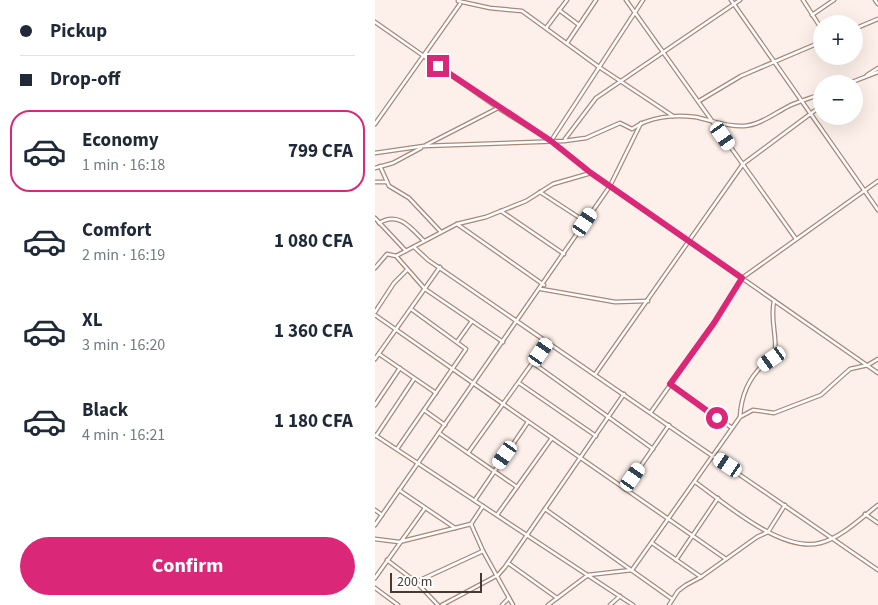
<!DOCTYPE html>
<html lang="en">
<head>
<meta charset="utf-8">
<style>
  :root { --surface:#fff; --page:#f2f2f3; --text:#1f2937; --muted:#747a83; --line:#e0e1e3; --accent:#db2777 }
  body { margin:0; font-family:"Source Sans 3",sans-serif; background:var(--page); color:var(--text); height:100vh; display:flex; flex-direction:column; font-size:19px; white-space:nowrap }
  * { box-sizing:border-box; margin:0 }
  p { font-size:16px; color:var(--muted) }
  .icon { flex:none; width:28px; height:28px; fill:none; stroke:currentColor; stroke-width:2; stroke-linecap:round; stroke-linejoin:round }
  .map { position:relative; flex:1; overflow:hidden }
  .side { display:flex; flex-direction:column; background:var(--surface); width:375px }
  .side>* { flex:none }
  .banner { display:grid; align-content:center; height:110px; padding:0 20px; background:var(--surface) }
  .buttons { position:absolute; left:438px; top:15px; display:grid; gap:10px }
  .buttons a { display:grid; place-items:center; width:50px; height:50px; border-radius:50%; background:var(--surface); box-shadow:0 5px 20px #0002; font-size:25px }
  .scale { position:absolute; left:15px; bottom:12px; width:92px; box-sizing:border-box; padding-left:5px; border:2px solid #463a33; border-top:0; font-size:14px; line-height:18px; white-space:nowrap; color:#463a33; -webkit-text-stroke:4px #fff; paint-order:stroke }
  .end { position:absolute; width:22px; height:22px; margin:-11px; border:6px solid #db2777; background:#fff; box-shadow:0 0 0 2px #fff }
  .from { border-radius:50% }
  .car { position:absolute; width:15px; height:30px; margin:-15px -8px; border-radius:6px; box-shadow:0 0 4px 1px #0007; background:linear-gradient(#fff 24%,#345 0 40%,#fff 0 76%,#345 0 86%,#fff 0) }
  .banner b { display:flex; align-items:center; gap:18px; height:48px; font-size:19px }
  .banner b+b { border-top:1px solid var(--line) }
  .banner i { width:12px; height:12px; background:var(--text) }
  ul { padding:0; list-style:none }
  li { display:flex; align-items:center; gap:15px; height:82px; margin:0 10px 8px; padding:0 10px; border:2px solid transparent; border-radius:20px }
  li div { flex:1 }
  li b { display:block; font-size:19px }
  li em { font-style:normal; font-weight:700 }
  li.selected { border-color:var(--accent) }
  li>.icon { width:45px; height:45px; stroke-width:1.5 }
  .cta { display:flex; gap:10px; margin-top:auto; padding:10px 20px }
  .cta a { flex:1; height:58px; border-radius:30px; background:var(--accent); color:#fff; font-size:20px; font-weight:700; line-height:58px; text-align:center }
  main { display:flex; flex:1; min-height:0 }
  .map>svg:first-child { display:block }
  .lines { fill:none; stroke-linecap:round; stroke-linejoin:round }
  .minor-casing { stroke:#a6897a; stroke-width:5 }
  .minor { stroke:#fff; stroke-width:2.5 }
  .route { stroke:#db2777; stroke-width:6 }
</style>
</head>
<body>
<main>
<section class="side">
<div class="banner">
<b><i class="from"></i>Pickup</b>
<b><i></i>Drop-off</b>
</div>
<ul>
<li class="selected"><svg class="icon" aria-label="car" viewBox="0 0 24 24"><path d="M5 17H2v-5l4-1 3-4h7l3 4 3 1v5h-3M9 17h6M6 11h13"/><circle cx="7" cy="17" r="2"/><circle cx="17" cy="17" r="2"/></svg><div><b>Economy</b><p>1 min · 16:18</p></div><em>799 CFA</em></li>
<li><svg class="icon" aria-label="car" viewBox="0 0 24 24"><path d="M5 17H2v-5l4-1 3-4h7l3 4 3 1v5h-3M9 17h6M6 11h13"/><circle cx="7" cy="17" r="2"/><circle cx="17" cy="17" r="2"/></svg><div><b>Comfort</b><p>2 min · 16:19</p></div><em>1 080 CFA</em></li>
<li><svg class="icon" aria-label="car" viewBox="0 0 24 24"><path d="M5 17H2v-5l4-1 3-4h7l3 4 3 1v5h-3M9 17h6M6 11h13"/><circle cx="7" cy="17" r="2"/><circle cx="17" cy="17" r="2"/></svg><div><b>XL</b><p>3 min · 16:20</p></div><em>1 360 CFA</em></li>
<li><svg class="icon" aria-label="car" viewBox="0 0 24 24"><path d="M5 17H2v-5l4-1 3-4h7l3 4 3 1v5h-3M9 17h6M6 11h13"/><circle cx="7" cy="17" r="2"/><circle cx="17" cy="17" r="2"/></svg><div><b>Black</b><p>4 min · 16:21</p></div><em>1 180 CFA</em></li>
</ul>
<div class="cta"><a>Confirm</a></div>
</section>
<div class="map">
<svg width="503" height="605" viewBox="0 0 503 605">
  <rect width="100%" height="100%" fill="#fdf0ea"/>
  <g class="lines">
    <defs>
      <g id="minor">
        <path d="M251 0 421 239"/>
        <path d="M356 0 503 210"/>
        <path d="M428 0 446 28"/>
        <path d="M500 0 503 4"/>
        <path d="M83 1 115 8 147 11 224 67 298 116"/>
        <path d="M184 10 204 25"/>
        <path d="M437 15 459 0"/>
        <path d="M0 22 123 108 176 141 216 173 503 373"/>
        <path d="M171 28 192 0"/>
        <path d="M479 29 503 19"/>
        <path d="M192 43 221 0"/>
        <path d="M492 75 503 68"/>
        <path d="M472 84 503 72"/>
        <path d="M324 101 366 76 446 42"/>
        <path d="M0 124 85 4"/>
        <path d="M190 139 221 98 365 0"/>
        <path d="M176 141 268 0"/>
        <path d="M51 145 123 108"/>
        <path d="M0 153 49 146 189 141 211 138 245 123 257 129C274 117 299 114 320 117 336 120 351 127 369 126 385 125 400 113 414 106 424 101 436 98 446 94"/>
        <path d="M5 166 14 186 34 198 66 232"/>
        <path d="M0 168 18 163 46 148"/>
        <path d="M0 182H12"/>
        <path d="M165 192 211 222"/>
        <path d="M126 211 189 254"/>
        <path d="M0 218 31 251"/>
        <path d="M4 223C24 211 36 228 49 241"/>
        <path d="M82 224 169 285"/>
        <path d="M39 247 53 260 503 570"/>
        <path d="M21 256 82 224 111 217 151 201 178 184 216 173"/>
        <path d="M0 268 12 254 21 256 50 289 128 342"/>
        <path d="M166 289 240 302 273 301"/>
        <path d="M0 312 19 283 32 270"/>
        <path d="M0 315 351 559"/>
        <path d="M82 342 97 321"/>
        <path d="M4 354 61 393"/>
        <path d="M0 359 65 267"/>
        <path d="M158 363 278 449"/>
        <path d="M221 373 368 164 446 106"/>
        <path d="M144 383 221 436"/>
        <path d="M295 384 357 428"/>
        <path d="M0 405 25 368"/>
        <path d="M49 410 70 425"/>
        <path d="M276 412 339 323 367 278 503 181"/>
        <path d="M365 417C366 397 373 379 388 365 393 360 398 359 400 351 402 336 395 319 399 301"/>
        <path d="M64 433 142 487"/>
        <path d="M0 435 258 605"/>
        <path d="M1 436 39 379"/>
        <path d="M22 449 91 349 36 309"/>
        <path d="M93 453 173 341"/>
        <path d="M320 482C350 503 406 553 445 543 466 538 486 518 503 505"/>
        <path d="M250 489 294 425"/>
        <path d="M24 490 80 528"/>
        <path d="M100 500 153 422"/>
        <path d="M170 509 297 599"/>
        <path d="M0 510 7 515"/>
        <path d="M490 514 503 523"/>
        <path d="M122 515 177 438"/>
        <path d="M96 524 108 551 138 605"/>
        <path d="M0 525 235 186 266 123"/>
        <path d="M0 539 24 542 96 524 108 506"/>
        <path d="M277 543 326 577"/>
        <path d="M12 560 41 582 63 605"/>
        <path d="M301 560 343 498"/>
        <path d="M133 563 182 598"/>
        <path d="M0 578 50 508"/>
        <path d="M41 582 108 551"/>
        <path d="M0 588 23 605"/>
        <path d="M67 605 123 575 130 567 249 394"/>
        <path d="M127 605 134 598"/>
        <path d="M173 605 213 575 257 570 365 417 378 410 399 413 446 395 475 369 493 365 503 359"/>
        <path d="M235 605 245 596"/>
        <path d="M294 605 303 591 311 585 326 577 382 537 393 532 410 505"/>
      </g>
    </defs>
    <use href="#minor" class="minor-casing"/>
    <use href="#minor" class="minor"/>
  </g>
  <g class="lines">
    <path class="route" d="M63 66 176 141 216 173 367 278 339 323 295 384 342 418"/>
  </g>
</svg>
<div class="buttons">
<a>+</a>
<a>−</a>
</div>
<div class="scale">200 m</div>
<i class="end from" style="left:342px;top:418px"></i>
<i class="end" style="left:63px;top:66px"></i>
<i class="car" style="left:348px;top:136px;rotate:145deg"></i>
<i class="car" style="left:210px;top:222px;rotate:34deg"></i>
<i class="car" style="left:166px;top:352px;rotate:35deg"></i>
<i class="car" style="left:397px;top:359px;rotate:235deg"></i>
<i class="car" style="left:130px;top:455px;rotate:215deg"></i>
<i class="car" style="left:353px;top:465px;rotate:304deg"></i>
<i class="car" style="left:258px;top:477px;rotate:35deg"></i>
</div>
</main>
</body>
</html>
